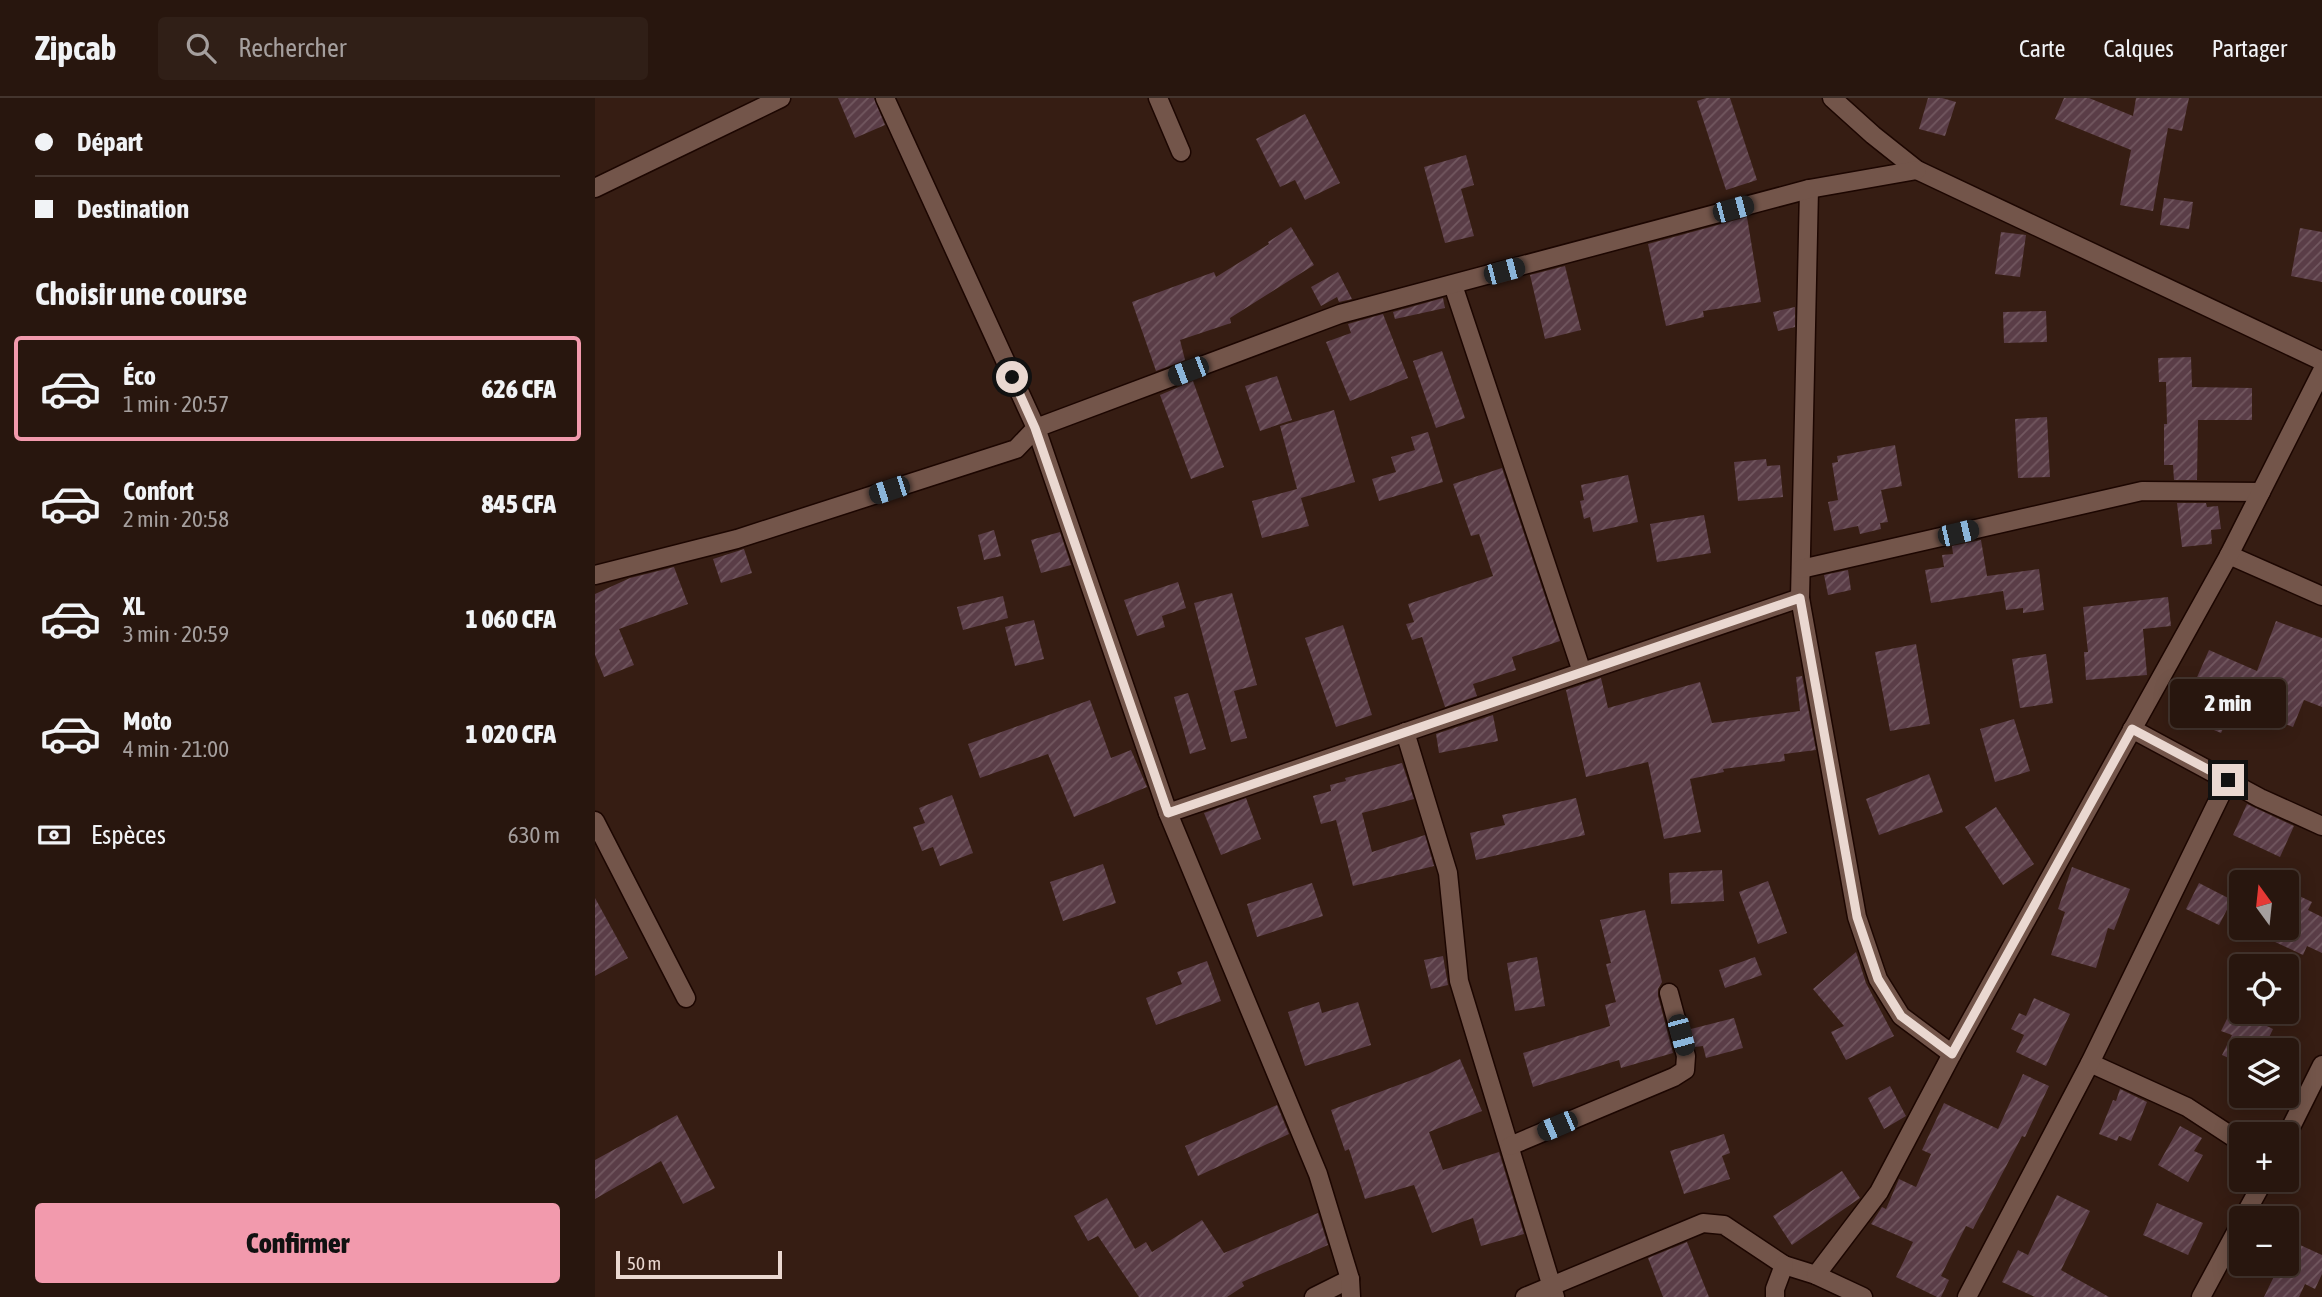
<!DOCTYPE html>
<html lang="fr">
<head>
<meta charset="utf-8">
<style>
  :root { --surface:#28160e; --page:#301f17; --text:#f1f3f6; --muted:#a59f9e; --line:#44352e; --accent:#f29aad }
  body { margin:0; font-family:"Asap Condensed",sans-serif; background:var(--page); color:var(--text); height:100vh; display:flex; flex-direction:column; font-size:26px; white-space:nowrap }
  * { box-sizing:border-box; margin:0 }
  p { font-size:23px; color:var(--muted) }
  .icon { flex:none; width:38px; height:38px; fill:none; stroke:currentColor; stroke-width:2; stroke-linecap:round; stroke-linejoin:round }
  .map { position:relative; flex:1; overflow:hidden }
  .sheet { display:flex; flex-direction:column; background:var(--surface); width:595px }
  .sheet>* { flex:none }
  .guide { display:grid; align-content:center; height:154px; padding:0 35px; background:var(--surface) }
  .needle { width:46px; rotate:345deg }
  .fabs { position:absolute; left:1634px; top:772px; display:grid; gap:14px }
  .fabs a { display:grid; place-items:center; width:70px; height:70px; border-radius:7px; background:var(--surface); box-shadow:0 4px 18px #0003,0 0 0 2px var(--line); font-size:35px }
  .scale { position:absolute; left:21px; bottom:18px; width:166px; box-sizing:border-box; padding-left:7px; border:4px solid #ead8d1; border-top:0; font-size:19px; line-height:24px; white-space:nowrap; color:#ead8d1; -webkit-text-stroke:5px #361d13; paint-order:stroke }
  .end { position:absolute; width:32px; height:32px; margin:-16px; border:9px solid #ead8d1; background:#111; box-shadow:0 0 0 4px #111 }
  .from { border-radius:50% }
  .bubble { position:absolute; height:49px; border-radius:7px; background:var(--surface); box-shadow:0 4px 18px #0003,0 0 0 2px var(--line); font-size:23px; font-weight:800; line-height:49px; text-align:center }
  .car { position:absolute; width:21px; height:42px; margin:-21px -10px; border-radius:9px; box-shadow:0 0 5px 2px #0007; background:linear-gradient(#222 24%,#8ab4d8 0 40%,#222 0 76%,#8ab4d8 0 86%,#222 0) }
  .guide b { display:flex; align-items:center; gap:24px; height:66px; font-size:26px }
  .guide b+b { border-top:2px solid var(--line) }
  .guide i { width:18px; height:18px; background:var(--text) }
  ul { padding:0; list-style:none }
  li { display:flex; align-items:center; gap:21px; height:105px; margin:0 14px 10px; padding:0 21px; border:4px solid transparent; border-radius:7px }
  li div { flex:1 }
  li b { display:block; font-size:26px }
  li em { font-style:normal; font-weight:800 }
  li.on { border-color:var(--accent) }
  li>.icon { width:63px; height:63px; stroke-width:1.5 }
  h2 { padding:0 35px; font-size:32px; line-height:84px }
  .pay { display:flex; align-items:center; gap:18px; height:77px; padding:0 35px; font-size:26px }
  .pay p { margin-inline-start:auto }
  .button { display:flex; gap:14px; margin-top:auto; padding:14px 35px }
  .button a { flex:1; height:80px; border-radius:7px; background:var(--accent); color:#111; font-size:28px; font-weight:800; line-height:80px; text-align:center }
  header { display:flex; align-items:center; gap:42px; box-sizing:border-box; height:98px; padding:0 35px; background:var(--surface); border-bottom:2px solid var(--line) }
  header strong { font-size:33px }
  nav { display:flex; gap:38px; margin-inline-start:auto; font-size:24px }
  .search { width:490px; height:63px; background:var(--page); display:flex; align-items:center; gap:18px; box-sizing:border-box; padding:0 24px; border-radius:7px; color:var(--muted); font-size:26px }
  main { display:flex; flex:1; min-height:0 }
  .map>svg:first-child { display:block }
  .building { fill:url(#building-hatch) }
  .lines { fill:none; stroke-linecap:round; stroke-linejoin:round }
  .minor-casing { stroke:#1c0601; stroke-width:21 }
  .minor { stroke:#73554a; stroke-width:18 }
  .route { stroke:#ead8d1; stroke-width:9 }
</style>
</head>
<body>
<header>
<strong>Zipcab</strong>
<div class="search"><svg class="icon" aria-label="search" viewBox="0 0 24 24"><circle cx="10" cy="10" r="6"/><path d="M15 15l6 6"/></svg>Rechercher</div>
<nav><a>Carte</a><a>Calques</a><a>Partager</a></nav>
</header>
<main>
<section class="sheet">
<div class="guide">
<b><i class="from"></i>Départ</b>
<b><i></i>Destination</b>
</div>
<h2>Choisir une course</h2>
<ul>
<li class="on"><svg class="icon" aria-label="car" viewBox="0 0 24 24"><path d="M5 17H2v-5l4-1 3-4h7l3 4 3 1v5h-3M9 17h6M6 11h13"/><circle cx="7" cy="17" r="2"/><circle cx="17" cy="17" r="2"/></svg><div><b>Éco</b><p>1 min · 20:57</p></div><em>626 CFA</em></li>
<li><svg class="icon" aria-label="car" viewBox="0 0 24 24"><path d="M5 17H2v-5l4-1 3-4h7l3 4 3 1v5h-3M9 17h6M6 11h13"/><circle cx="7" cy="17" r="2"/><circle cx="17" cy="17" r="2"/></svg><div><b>Confort</b><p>2 min · 20:58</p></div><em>845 CFA</em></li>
<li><svg class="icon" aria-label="car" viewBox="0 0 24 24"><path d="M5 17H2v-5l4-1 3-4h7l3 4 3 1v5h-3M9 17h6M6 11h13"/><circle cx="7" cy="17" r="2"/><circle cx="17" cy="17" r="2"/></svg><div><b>XL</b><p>3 min · 20:59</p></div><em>1 060 CFA</em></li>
<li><svg class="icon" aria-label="car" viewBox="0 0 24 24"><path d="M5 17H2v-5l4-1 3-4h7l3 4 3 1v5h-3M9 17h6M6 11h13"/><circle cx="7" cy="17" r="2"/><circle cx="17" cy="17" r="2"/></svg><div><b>Moto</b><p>4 min · 21:00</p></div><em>1 020 CFA</em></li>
</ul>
<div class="pay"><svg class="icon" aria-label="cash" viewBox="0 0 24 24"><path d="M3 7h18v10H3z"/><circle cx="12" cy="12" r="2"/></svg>Espèces<p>630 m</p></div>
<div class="button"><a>Confirmer</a></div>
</section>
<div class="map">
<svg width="1727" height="1199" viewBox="0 0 1727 1199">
  <defs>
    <pattern id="building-hatch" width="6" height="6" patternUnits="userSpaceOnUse" patternTransform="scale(1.75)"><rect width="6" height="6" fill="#5a3d47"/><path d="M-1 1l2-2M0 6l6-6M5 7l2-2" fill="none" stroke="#725860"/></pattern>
  </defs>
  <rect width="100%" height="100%" fill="#361d13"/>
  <g class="building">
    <path d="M243 0H279L290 27 260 40Z"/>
    <path d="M1111 0H1135L1162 82 1131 92 1102 3Z"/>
    <path d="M1333 0H1347L1361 4 1350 38 1324 31Z"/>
    <path d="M1469 0H1494L1538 18 1541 0H1594L1587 33 1573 30 1558 113 1525 107 1536 52 1460 21Z"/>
    <path d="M710 16 745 85 710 102 700 82 685 89 661 41Z"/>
    <path d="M871 57 879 87 866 91 879 138 850 145 829 69Z"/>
    <path d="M1569 100 1598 104 1594 131 1565 127Z"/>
    <path d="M1152 119 1166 204 1108 213 1109 219 1071 228 1053 146Z"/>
    <path d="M696 129 719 167 635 220 636 225 585 242 590 262 561 273 537 204 619 174 621 179 674 146 673 144Z"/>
    <path d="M1705 130 1727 134V184L1696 178Z"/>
    <path d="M1406 134 1431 137 1425 179 1400 176Z"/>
    <path d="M970 168 986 232 950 241 935 177Z"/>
    <path d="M743 174 757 201 744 204 742 199 726 208 716 189Z"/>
    <path d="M848 200 850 210 800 221 798 214Z"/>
    <path d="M1200 209V229L1183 233 1178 214Z"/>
    <path d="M1451 213 1452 244 1409 245 1408 214Z"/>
    <path d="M788 216 813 280 755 303 731 244 756 235 753 226Z"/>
    <path d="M847 253 870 320 841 330 818 263Z"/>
    <path d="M1596 259 1597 289 1657 290V322H1603L1602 382H1579L1578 367H1569V326H1572L1571 284H1564L1563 260Z"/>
    <path d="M682 278 697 322 665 333 650 288Z"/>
    <path d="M598 283 629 369 596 381 565 297Z"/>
    <path d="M739 312 760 384 706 400 714 428 667 440 657 403 702 391 685 328Z"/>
    <path d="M1452 319 1455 379 1423 380 1420 321Z"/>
    <path d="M833 334 848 384 784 403 777 381 801 374 796 359 820 352 816 339Z"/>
    <path d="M1300 347 1307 388 1286 392 1293 424 1285 425 1286 431 1265 436 1263 428 1239 433 1233 404 1243 402 1237 365 1243 364 1242 358Z"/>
    <path d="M1171 361 1172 368 1185 367 1188 399 1143 403 1139 364Z"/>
    <path d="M907 370 965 543 917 559 921 572 878 586 882 598 850 609 827 539 817 542 811 526 819 524 813 506 898 478 884 436 876 438 858 386Z"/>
    <path d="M1033 377 1043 424 998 434 995 419 989 421 985 403 989 402 986 387Z"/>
    <path d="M1582 405H1611L1612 409 1623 408 1626 431 1616 432 1617 446 1587 449Z"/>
    <path d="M1109 417 1116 455 1062 464 1055 426Z"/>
    <path d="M399 432 406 458 389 462 383 437Z"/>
    <path d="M465 434 476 467 446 475 436 442Z"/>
    <path d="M1386 442 1392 478 1444 471 1449 512 1428 515V510L1411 512 1408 493 1336 505 1330 472 1349 469 1347 457 1358 456 1357 448Z"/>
    <path d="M149 451 157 475 126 485 118 461Z"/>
    <path d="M79 469 93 506 24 531 39 567 9 579 0 557V496L35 480Z"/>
    <path d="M1253 472 1256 492 1233 497 1229 477Z"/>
    <path d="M583 484 591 510 567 518 570 529 542 538 529 502Z"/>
    <path d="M637 495 662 587 639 593 652 640 636 644 599 505Z"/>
    <path d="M408 498 413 520 368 532 362 509Z"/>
    <path d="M1573 499 1576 528 1548 531 1552 577 1491 582 1489 554H1493L1488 509Z"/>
    <path d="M439 522 449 561 420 568 410 529Z"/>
    <path d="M1681 523 1727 540V609L1709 602 1698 629 1640 606 1626 635 1593 621 1604 596 1596 593 1614 552 1662 573Z"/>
    <path d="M748 527 777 617 741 629 710 540Z"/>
    <path d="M1321 546 1335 626 1295 633 1280 554Z"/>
    <path d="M1451 556 1458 605 1425 610 1417 561Z"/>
    <path d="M1207 578 1221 652 1189 656 1190 663 1128 671 1129 674 1095 681 1106 734 1069 741 1053 664 991 679 971 592 1006 580 1013 610 1105 584 1117 625 1205 613 1201 579Z"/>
    <path d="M593 595 611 651 595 656 579 599Z"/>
    <path d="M495 602 516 660 536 652 552 689 479 719 453 656 385 680 373 646Z"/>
    <path d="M898 617 903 643 844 655 841 636Z"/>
    <path d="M1419 621 1435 673 1400 684 1385 631Z"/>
    <path d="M807 665 819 701 767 715 777 754 830 737 839 768 758 788 741 722 726 726 718 698 736 693 735 687 751 683 750 680Z"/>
    <path d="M1334 676 1348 714 1284 737 1271 701Z"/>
    <path d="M357 697 378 755 345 768 338 749 327 753 318 729 330 725 324 710Z"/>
    <path d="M651 700 666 741 626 757 609 715Z"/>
    <path d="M981 700 990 737 881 762 875 735 910 727 907 717Z"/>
    <path d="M1652 706 1699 728 1685 759 1638 737Z"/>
    <path d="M1401 709 1439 766 1408 787 1370 729Z"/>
    <path d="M508 766 521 805 468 823 455 784Z"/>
    <path d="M1477 769 1535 791 1519 832 1513 830 1501 870 1456 857 1470 814 1463 811Z"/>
    <path d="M1127 772 1129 803 1076 806 1074 775Z"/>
    <path d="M1173 783 1192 835 1163 846 1144 794Z"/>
    <path d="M717 785 728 818 662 839 652 806Z"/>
    <path d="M1604 785 1637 802 1624 827 1591 811Z"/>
    <path d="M1698 795 1717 804 1713 812 1727 819V855L1712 848 1708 857 1650 830H1692V808Z"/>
    <path d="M0 800 33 860 0 878Z"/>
    <path d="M1050 812 1067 884 1063 891V898L1078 955 1026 970 1024 962 938 989 928 955 1015 928 1010 907 1021 904 1011 866 1016 865 1005 822Z"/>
    <path d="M1261 854 1271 885 1299 938 1251 962 1236 934 1249 928 1218 891Z"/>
    <path d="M848 858 853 887 836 891 829 862Z"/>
    <path d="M942 859 950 908 920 913 912 865Z"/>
    <path d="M1160 859 1167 877 1130 890 1124 872Z"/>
    <path d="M612 863 626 903 561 927 551 900 587 886 582 874Z"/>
    <path d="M1439 900 1475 916 1451 968 1421 954 1429 937 1416 931 1424 915 1431 918Z"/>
    <path d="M724 904 727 915 763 904 776 947 710 968 693 914Z"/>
    <path d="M1647 916 1678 931 1668 952H1647V966L1627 957 1637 937 1626 933 1634 917 1644 922Z"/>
    <path d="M1139 920 1148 950 1111 960 1108 948 1100 949 1096 931Z"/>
    <path d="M865 961 887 1013 834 1034 848 1072 904 1054 929 1136 886 1148 878 1120 837 1135 819 1087 770 1101 754 1051 750 1053 736 1012 833 976Z"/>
    <path d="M1428 976 1454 988 1430 1039 1427 1038 1378 1131 1371 1128 1346 1178 1354 1182 1346 1199H1342L1301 1179 1318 1144 1276 1126 1287 1109 1291 1111 1304 1081 1321 1089 1336 1056 1327 1052 1349 1005 1403 1031Z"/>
    <path d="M1295 988 1311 1018 1289 1031 1273 1000Z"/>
    <path d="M1525 991 1552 1004 1536 1043 1524 1038 1522 1043 1504 1036 1518 1002 1521 1003Z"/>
    <path d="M682 1007 694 1036 603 1078 590 1048Z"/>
    <path d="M82 1017 120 1090 88 1106 66 1063 0 1101V1062Z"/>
    <path d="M1585 1028 1607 1040 1599 1053 1608 1057 1593 1084 1563 1067Z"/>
    <path d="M1129 1036 1135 1055 1127 1058 1135 1081 1089 1096 1075 1053Z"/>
    <path d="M1247 1073 1265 1100 1197 1147 1178 1118Z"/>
    <path d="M1462 1097 1495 1113 1466 1172 1514 1199H1440L1407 1184 1423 1152 1433 1157Z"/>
    <path d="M512 1100 540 1151 551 1144 557 1154 607 1122 629 1155 723 1115 733 1147 647 1184 649 1188 632 1199H544L503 1138 493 1143 479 1118Z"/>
    <path d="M1562 1105 1608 1125 1593 1157 1548 1137Z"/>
    <path d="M1692 1141 1727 1157V1176L1720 1191 1710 1186 1704 1199H1669L1685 1166H1692Z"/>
    <path d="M1092 1144 1114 1199H1068L1053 1160Z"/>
  </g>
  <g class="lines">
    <defs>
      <g id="minor">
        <path d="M563 0 586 54"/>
        <path d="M1237 0 1278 37 1322 72 1727 263"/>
        <path d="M0 90 186 0"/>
        <path d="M1214 91 1205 500 1262 819 1283 881 1306 918 1357 956"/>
        <path d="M858 187 987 574"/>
        <path d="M1634 457 1727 498"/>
        <path d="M1206 471 1547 393 1666 394"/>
        <path d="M0 477 142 441 421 351 441 330 290 0"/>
        <path d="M1537 631 1665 700 1727 728"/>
        <path d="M810 634 853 775 864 883 960 1199"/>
        <path d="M573 715 1205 500"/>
        <path d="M0 723 91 900"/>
        <path d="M1495 965 1592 1009 1647 1045"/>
        <path d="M1692 1037 1727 967"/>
        <path d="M915 1048 1079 979 1090 972 1091 958 1074 895"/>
        <path d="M1648 1120 1669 1082"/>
        <path d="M719 1199 755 1181"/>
        <path d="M756 1199 755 1181 723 1076 573 715 441 330 745 216 1214 91 1322 72"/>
        <path d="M930 1199 1108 1125 1129 1127 1189 1167 1221 1177"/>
        <path d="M1180 1199V1191L1189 1167"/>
        <path d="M1268 1199 1221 1177 1284 1094 1357 956 1634 457 1727 273"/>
        <path d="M1372 1199 1495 965 1633 682"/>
        <path d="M1606 1199 1647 1123"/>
      </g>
    </defs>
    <use href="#minor" class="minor-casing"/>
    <use href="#minor" class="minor"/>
  </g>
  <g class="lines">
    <path class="route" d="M417 279 440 330 573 715 1205 500 1262 819 1283 881 1306 918 1357 956 1537 631 1633 682"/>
  </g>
</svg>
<div class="fabs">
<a><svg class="needle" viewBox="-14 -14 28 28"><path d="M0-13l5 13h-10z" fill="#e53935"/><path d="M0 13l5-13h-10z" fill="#a59f9e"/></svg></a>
<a><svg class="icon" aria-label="locate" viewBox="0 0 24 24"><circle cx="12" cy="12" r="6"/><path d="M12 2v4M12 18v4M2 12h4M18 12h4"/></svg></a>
<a><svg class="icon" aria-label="layers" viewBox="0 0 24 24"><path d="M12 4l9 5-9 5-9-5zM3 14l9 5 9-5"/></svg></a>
<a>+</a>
<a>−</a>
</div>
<div class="scale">50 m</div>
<i class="end from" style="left:417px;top:279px"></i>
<i class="end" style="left:1633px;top:682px"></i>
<div class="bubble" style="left:1575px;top:581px;width:116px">2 min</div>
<i class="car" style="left:1138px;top:111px;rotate:75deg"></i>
<i class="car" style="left:909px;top:173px;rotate:75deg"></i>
<i class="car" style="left:593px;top:273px;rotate:249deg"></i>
<i class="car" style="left:294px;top:392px;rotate:252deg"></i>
<i class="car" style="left:1363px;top:435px;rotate:77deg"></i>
<i class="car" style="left:1086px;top:937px;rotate:165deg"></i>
<i class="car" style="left:962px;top:1028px;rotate:247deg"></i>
</div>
</main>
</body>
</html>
